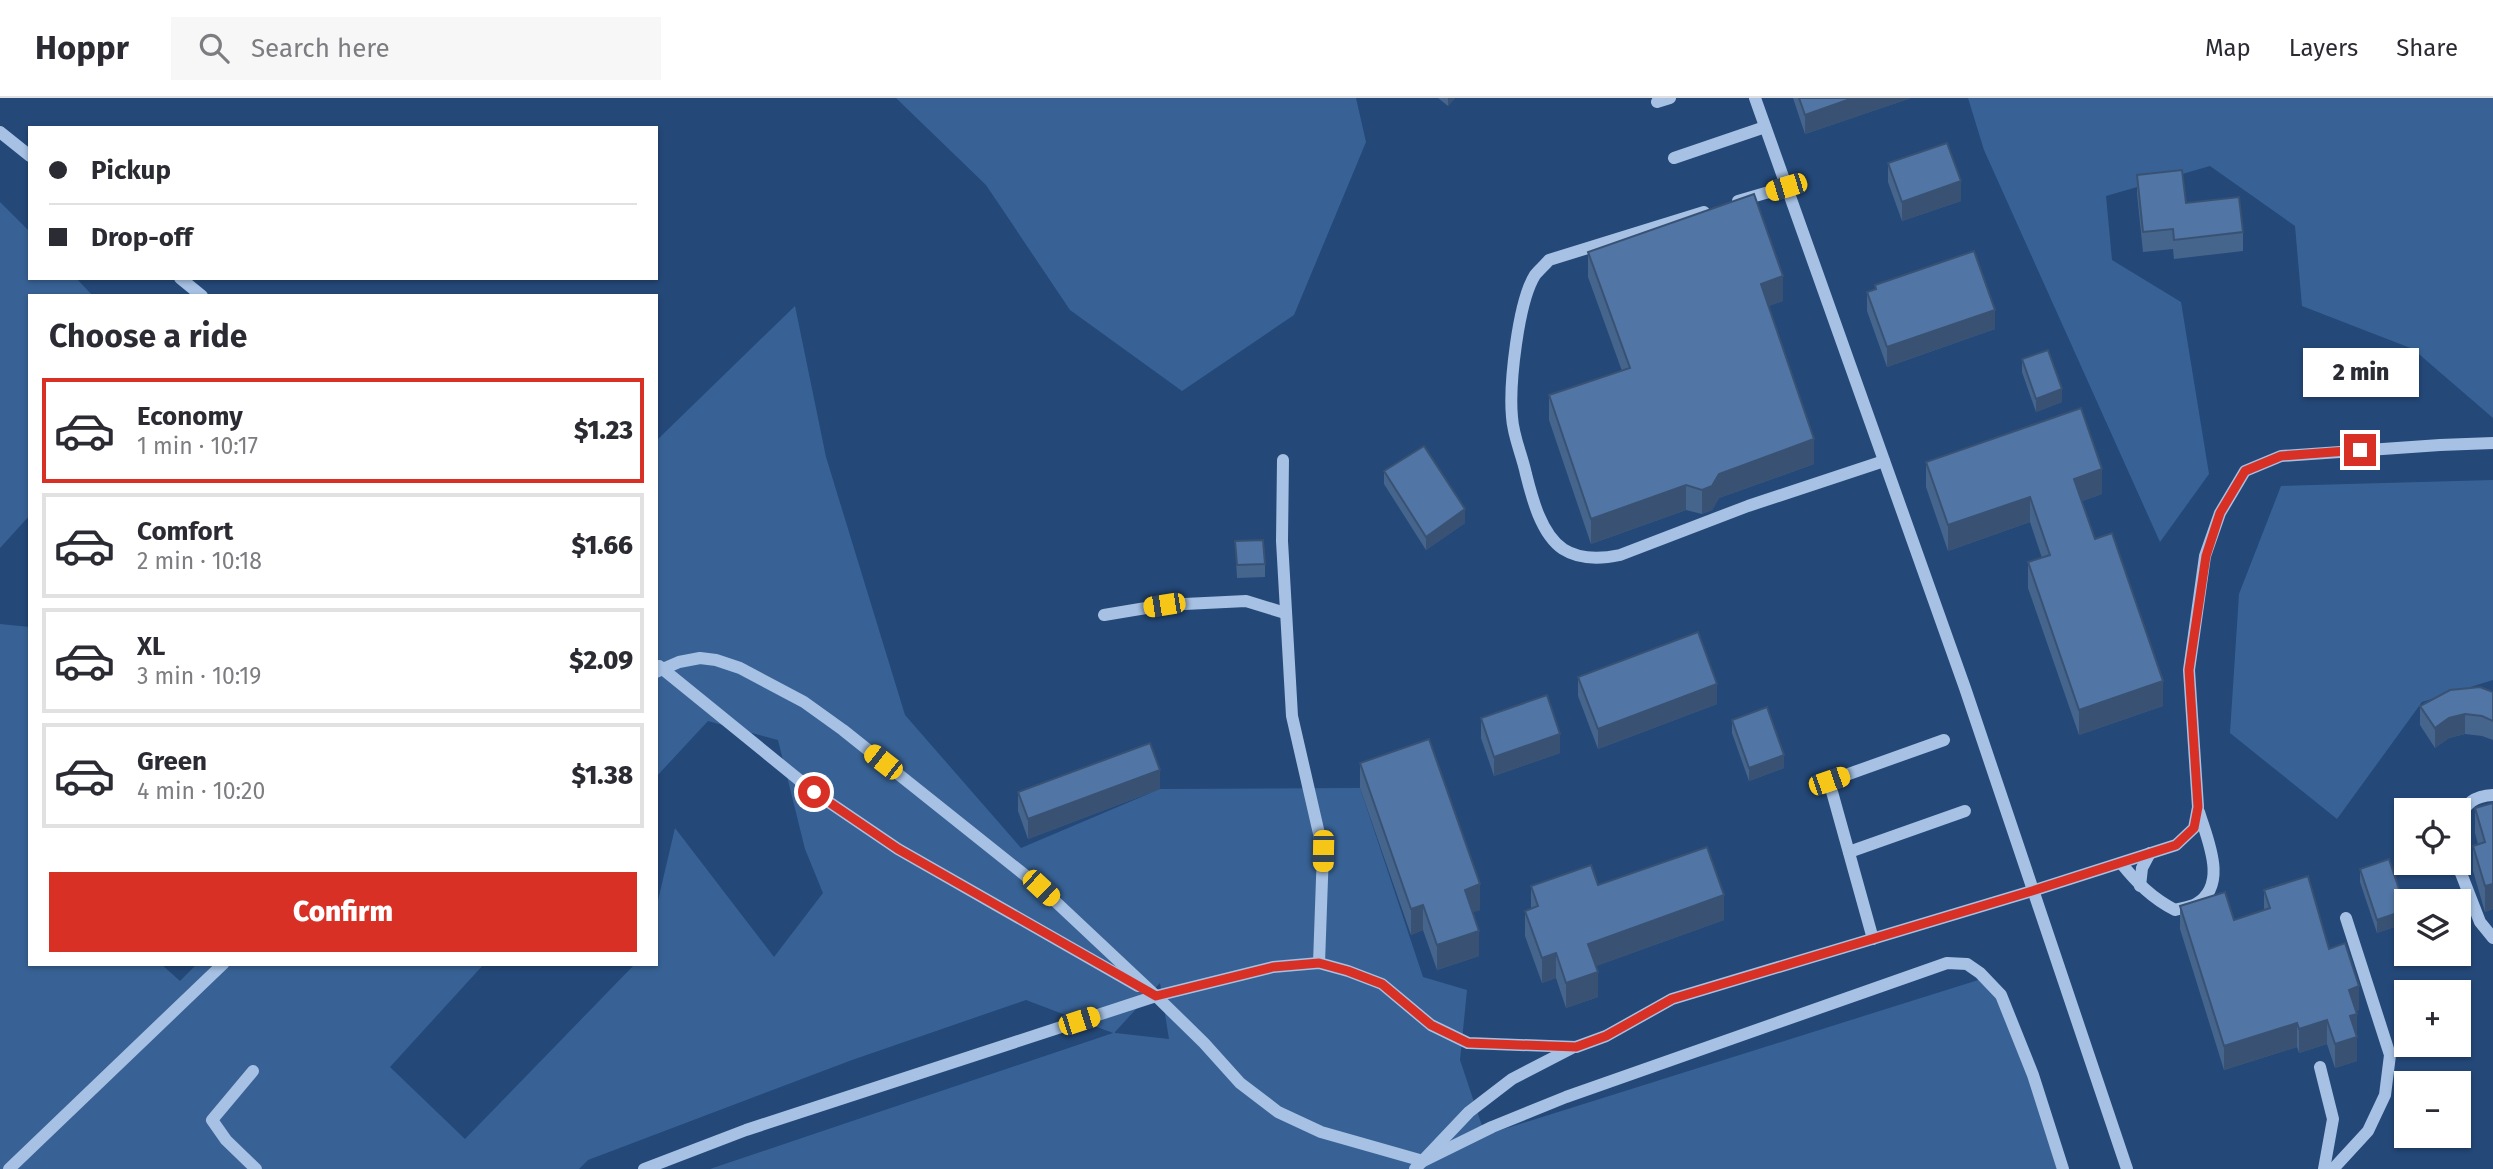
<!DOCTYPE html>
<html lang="en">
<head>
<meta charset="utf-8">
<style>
  :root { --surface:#fff; --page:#f7f7f7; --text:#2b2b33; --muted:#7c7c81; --line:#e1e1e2; --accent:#d93025 }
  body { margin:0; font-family:"Fira Sans",sans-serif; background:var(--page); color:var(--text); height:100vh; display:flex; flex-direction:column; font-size:26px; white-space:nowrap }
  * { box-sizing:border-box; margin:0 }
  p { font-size:23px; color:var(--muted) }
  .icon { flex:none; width:38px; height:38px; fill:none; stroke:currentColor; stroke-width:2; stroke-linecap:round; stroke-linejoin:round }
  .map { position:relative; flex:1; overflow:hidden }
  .side { position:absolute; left:28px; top:196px; width:630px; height:672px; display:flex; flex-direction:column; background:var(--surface); border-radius:0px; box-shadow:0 2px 5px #0004 }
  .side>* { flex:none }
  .hud { position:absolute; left:28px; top:28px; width:630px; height:154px; border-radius:0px; box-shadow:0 2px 5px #0004; display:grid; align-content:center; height:154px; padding:0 21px; background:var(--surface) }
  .tools { position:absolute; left:2394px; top:700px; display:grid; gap:14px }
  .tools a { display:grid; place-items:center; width:77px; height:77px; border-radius:0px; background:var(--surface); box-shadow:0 2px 5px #0004; font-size:35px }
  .end { position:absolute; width:32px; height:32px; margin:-16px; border:9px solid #d93025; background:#fff; box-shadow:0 0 0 4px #fff }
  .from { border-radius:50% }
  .bubble { position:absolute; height:49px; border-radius:0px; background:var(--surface); box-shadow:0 2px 5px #0004; font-size:23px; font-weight:800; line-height:49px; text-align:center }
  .car { position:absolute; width:21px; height:42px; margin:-21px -10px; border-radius:9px; box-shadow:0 0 5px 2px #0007; background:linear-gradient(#f5c518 24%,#345 0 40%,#f5c518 0 76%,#345 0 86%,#f5c518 0) }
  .hud b { display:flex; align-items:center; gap:24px; height:66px; font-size:26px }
  .hud b+b { border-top:2px solid var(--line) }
  .hud i { width:18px; height:18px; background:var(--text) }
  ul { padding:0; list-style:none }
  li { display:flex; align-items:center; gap:21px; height:105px; margin:0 14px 10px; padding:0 7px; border:4px solid var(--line); border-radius:0px }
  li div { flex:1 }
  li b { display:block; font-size:26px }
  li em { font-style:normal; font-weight:800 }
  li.selected { border-color:var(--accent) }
  li>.icon { width:63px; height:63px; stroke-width:1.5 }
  h2 { padding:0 21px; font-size:32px; line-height:84px }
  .button { display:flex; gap:14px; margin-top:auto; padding:14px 21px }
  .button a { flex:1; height:80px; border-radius:0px; background:var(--accent); color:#fff; font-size:28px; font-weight:800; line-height:80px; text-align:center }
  header { display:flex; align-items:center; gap:42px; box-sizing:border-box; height:98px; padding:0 35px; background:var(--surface); border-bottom:2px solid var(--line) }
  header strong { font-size:33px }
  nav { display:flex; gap:38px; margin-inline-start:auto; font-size:24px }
  .search { width:490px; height:63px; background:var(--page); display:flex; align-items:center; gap:18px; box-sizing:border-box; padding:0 24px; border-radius:0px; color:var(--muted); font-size:26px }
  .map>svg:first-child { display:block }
  .green { fill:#386295; fill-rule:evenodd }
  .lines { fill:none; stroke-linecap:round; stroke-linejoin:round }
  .minor { stroke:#a6c1e3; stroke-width:12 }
  .wall { fill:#46658d }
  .shaded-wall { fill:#395273 }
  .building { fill:#5175a4; stroke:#395273; stroke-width:2 }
  .route { stroke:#d93025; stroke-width:9 }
</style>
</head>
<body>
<header>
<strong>Hoppr</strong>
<div class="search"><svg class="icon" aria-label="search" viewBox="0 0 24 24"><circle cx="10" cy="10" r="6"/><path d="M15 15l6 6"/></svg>Search here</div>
<nav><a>Map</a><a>Layers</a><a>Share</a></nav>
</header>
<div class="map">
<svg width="2493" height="1071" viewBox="0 0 2493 1071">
  <rect width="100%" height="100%" fill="#244878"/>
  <g class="green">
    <path d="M896 0H1356L1366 44 1294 217 1182 293 1070 212 986 87Z"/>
    <path d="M1968 0H2493V320L2413 251 2302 208 2295 128 2210 68 2106 98 2112 162 2181 204 2209 376 2160 444 1984 52Z"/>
    <path d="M0 104 30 134V180H76L93 198H30V417L0 450Z"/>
    <path d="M795 208 826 359 905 617 1021 750 1160 691 1360 690 1423 879 1467 892 1460 962 1485 1037 1991 878 2062 1071H710L1113 935 1026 902 852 962 588 1062 579 1071H0V526L30 529V866H161L180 883 197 866H484L390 969 465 1041 635 866H656V811L675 730 774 859 823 795 805 751 778 642 708 623 656 679V343ZM1160 885 1169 941 1115 935V934Z"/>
    <path d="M2493 382V582L2422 604 2337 721 2230 635 2239 496 2281 388Z"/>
  </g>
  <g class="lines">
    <g class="minor">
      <path d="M1755 0 1965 590 2127 1071"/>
      <path d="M1657 4 1670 0"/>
      <path d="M0 34 30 58"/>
      <path d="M1674 60 1765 29"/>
      <path d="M1738 103 1786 89"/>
      <path d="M1704 114 1549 162C1545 167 1539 172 1535 177 1518 204 1509 287 1512 319 1513 338 1522 357 1526 376 1532 400 1541 436 1563 451 1580 462 1601 461 1620 457L1748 408 1884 363"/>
      <path d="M180 180 202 198"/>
      <path d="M1283 362 1282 443 1292 618 1323 753 1319 865"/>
      <path d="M1104 517 1164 507 1246 503 1285 515"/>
      <path d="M659 568 814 694 898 751 1138 888"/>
      <path d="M656 574 679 564 700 560 716 562 740 570 804 604 843 632 1041 790 1156 898 1204 945 1240 985 1278 1014 1321 1034 1423 1063 1492 1029 1566 999 1947 865 1967 866 1980 875 2001 897 2033 977 2063 1071"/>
      <path d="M2459 721C2466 705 2474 698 2493 697"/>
      <path d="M1849 754 1965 713"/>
      <path d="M2121 765C2137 785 2152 800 2175 812 2182 810 2191 809 2196 806 2229 787 2207 741 2199 714"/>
      <path d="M2457 765 2480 824 2493 840"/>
      <path d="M2140 788 2142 770 2150 755"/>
      <path d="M1873 841 1829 683 1944 642"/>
      <path d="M2320 969 2333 1021 2324 1071"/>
      <path d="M253 973 212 1022 226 1042 256 1071"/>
      <path d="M9 1071 223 866"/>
      <path d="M644 1071 746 1032 1156 898 1273 869 1319 865 1348 873 1382 886 1431 927 1468 945 1576 949 1606 938 1672 901 2032 793 2176 747 2194 730 2198 709 2189 572 2205 458 2220 415 2245 373 2281 358 2440 347 2493 345"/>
      <path d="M1415 1071 1469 1014 1512 981 1572 950"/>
      <path d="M2333 1071 2368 1033 2385 997 2390 957 2346 820"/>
    </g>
  </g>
  <g class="wall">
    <path d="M1438 0H1455L1448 8Z"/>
    <path d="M1793 0H1911L1805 36Z"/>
    <path d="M1888 65 1961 103 1902 123 1888 84Z"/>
    <path d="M2137 77 2186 105 2243 134V153L2174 161 2173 151 2143 154 2137 96Z"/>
    <path d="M1588 154 1783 203 1768 208 1814 366 1719 400 1712 412 1702 416 1686 412 1591 446 1549 322V297L1622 273 1588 179Z"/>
    <path d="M1875 187 1995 231 1887 269 1867 213V194L1875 192Z"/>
    <path d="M2022 261 2062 304 2036 314 2022 274Z"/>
    <path d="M1926 364 2102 396 2082 403 2095 441 2163 608 2079 637 2028 490V464L2042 460 2030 424 1948 453 1926 389Z"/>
    <path d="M1384 373 1465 425 1426 452 1384 386Z"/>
    <path d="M1235 443 1265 466V479L1237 480Z"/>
    <path d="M1578 579 1717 606 1598 651 1578 598Z"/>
    <path d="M2493 594V642L2482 638 2465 636 2449 640 2435 650 2420 627V608Z"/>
    <path d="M1481 620 1560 655 1494 678 1481 640Z"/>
    <path d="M1732 622 1784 670 1749 683 1732 635Z"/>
    <path d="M1360 665 1480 812 1472 814 1479 858 1437 872 1423 832 1411 837 1360 690Z"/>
    <path d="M1160 691 1028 741 1018 713V694Z"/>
    <path d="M2493 705V811L2485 814 2473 773V748L2478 746 2475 735V710Z"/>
    <path d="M2360 771 2406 825 2377 835 2360 784Z"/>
    <path d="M1598 787 1724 822 1596 868 1598 899 1566 910 1556 880 1542 885 1525 838V813L1531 811V788Z"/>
    <path d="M2264 792 2329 851 2359 912 2356 913 2357 916V963L2335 970 2327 946 2299 955 2297 949 2224 972 2180 831V808L2234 822 2264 812Z"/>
  </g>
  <g class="shaded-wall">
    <path d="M1448 0H1455L1448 8Z"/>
    <path d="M1853 0H1911L1805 36V17Z"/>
    <path d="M1961 83V103L1902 123V104Z"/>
    <path d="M1783 178V203L1761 211V186Z"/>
    <path d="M1995 212V231L1887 269V249Z"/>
    <path d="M2062 291V304L2036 314V301Z"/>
    <path d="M1814 341V366L1719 400 1712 412 1702 416V392L1719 376Z"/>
    <path d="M2102 371V396L2074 406V381Z"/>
    <path d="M1686 387V412L1591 446V421Z"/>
    <path d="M2030 399V424L1948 453V427Z"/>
    <path d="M1465 411V425L1426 452V439Z"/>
    <path d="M2163 583V608L2079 637V612Z"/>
    <path d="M1717 586V606L1598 651V631Z"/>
    <path d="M2465 616V636L2449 640 2435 650V630L2449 620Z"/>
    <path d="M1560 636V655L1494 678V659Z"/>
    <path d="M1784 657V670L1749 683V670Z"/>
    <path d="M1160 672V691L1028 741V721Z"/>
    <path d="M1480 786V812L1465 817V792Z"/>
    <path d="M2493 786V811L2485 814V788Z"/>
    <path d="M1724 797V822L1588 871V846Z"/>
    <path d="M1423 807V832L1411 837V811Z"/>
    <path d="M2406 812V825L2377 835V822Z"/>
    <path d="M1479 833V858L1437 872V847Z"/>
    <path d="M1556 855V880L1542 885V860Z"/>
    <path d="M1598 874V899L1566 910V885Z"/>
    <path d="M2359 888V912L2349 915V892Z"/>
    <path d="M2357 916V963L2335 970V946L2350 918Z"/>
    <path d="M2327 922V946L2299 955V931Z"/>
    <path d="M2297 925V949L2224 972V948Z"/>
  </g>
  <g class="building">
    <path d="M1799 0H1853L1805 17Z"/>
    <path d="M1947 45 1961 83 1902 104 1888 65Z"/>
    <path d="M2182 72 2186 105 2239 99 2243 134 2174 142 2173 131 2143 134 2137 77Z"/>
    <path d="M1754 96 1783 178 1761 186 1814 341 1719 376 1712 388 1702 392 1686 387 1591 421 1549 297 1630 270 1588 154Z"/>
    <path d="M1974 153 1995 212 1887 249 1867 194 1876 191 1875 187Z"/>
    <path d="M2048 252 2062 291 2036 301 2022 261Z"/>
    <path d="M2081 310 2102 371 2074 381 2095 441 2112 435 2163 583 2079 612 2028 464 2050 457 2030 399 1948 427 1926 364Z"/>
    <path d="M1424 348 1465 411 1426 439 1384 373Z"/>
    <path d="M1263 442 1265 466 1237 467 1235 443Z"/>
    <path d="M1698 534 1717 586 1598 631 1578 579Z"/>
    <path d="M2480 589 2493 594V623L2482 618 2465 616 2449 620 2435 630 2420 608 2450 592Z"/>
    <path d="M1547 597 1560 636 1494 659 1481 620Z"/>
    <path d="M1767 609 1784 657 1749 670 1732 622Z"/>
    <path d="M1429 641 1480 786 1465 792 1479 833 1437 847 1423 807 1411 811 1360 665Z"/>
    <path d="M1150 645 1160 672 1028 721 1018 694Z"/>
    <path d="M2493 705V786L2485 788 2473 748 2485 744 2475 710Z"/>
    <path d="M1707 749 1724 797 1588 846 1598 874 1566 885 1556 855 1542 860 1525 813 1538 808 1531 788 1591 767 1598 787Z"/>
    <path d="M2389 761 2406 812 2377 822 2360 771Z"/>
    <path d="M2308 778 2329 851 2345 845 2359 888 2349 892 2357 916 2350 918 2357 939 2335 946 2327 922 2299 931 2297 925 2224 948 2180 808 2225 794 2234 822 2270 810 2264 792Z"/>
  </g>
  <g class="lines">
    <path class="route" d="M814 694 898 751 1156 898 1273 869 1319 865 1348 873 1382 886 1431 927 1468 945 1576 949 1606 938 1672 901 2032 793 2176 747 2194 730 2198 709 2189 572 2206 458 2220 415 2245 373 2281 358 2360 352"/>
  </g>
</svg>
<div class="tools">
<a><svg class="icon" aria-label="locate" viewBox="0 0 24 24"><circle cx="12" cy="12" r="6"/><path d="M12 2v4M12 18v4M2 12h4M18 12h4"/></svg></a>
<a><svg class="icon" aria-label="layers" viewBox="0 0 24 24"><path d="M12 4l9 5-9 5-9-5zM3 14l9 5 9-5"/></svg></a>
<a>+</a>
<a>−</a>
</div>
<i class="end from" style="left:814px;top:694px"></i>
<i class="end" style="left:2360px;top:352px"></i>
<div class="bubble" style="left:2303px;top:250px;width:116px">2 min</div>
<i class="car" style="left:1786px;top:89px;rotate:253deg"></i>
<i class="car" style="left:1164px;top:507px;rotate:261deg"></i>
<i class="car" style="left:883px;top:664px;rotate:308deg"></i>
<i class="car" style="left:1829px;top:683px;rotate:71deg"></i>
<i class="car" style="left:1323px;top:753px;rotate:181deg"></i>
<i class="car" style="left:1041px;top:790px;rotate:133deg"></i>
<i class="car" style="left:1079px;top:923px;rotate:72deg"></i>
<div class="hud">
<b><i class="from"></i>Pickup</b>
<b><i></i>Drop-off</b>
</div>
<section class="side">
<h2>Choose a ride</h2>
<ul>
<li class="selected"><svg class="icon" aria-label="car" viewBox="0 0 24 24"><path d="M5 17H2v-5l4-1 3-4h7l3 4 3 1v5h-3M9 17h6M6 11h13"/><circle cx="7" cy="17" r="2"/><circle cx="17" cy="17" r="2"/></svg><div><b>Economy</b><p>1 min · 10:17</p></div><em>$1.23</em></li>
<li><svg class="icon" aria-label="car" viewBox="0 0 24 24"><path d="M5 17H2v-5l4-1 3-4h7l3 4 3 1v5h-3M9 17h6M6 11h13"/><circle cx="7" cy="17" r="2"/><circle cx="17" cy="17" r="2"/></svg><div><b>Comfort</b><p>2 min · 10:18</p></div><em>$1.66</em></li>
<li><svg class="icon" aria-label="car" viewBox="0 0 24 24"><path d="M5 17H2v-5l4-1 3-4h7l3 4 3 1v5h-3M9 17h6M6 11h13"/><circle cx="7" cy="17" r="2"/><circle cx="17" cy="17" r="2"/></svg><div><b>XL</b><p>3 min · 10:19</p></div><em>$2.09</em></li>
<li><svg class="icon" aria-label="car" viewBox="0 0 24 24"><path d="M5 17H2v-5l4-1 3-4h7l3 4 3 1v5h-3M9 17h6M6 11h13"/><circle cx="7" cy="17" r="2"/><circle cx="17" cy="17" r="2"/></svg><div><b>Green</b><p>4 min · 10:20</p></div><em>$1.38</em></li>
</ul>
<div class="button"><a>Confirm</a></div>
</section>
</div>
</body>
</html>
